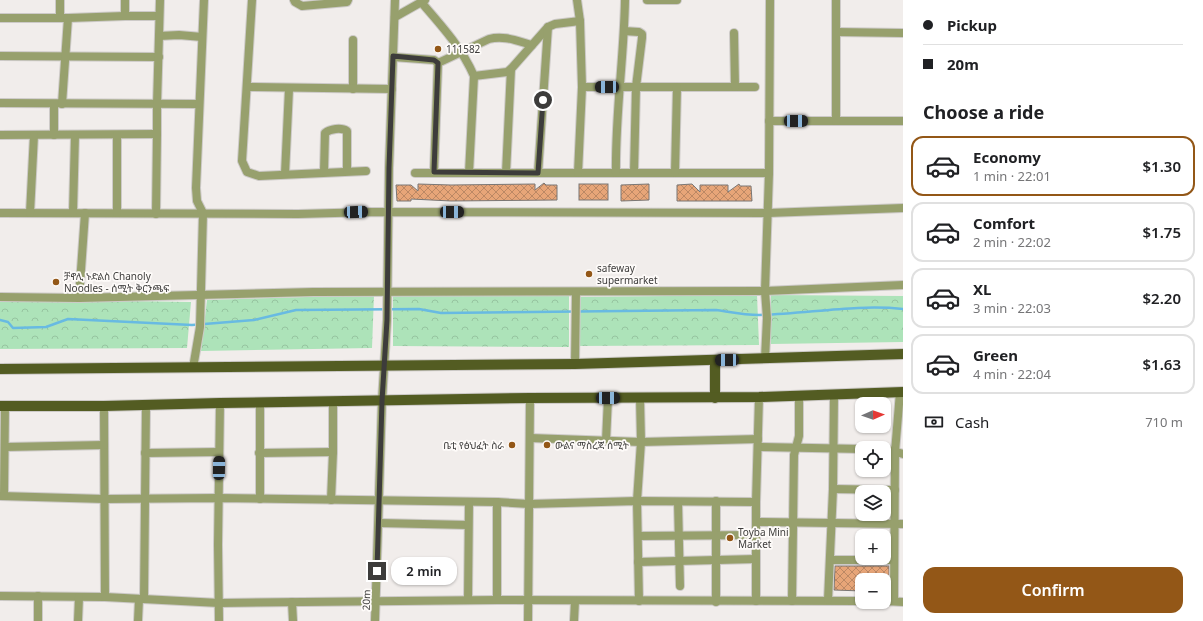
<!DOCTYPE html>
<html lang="en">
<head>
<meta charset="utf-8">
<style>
  :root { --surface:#fff; --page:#f2f2f2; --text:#202124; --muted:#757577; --line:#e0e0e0; --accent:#935717 }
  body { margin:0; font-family:"Noto Sans","Noto Sans Ethiopic",sans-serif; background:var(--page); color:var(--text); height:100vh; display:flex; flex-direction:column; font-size:15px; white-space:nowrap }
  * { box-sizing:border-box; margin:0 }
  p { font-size:13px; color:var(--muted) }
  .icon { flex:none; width:22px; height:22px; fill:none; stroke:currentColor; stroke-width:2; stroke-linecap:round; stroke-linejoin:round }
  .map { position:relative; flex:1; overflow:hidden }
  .panel { display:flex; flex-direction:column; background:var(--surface); width:300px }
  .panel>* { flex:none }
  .banner { display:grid; align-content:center; height:88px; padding:0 20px; background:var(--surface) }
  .needle { width:26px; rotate:88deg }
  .tools { position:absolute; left:855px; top:397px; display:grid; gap:8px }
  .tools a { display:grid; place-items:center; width:36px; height:36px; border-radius:8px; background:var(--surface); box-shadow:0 1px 3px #0004; font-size:20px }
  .end { position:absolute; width:18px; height:18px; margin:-9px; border:5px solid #3d3c3b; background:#fff; box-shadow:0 0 0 2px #fff }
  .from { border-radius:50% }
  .bubble { position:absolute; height:28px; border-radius:12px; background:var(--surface); box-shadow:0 1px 3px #0004; font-size:13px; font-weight:600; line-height:28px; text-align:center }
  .car { position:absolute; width:12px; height:24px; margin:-12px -6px; border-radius:5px; box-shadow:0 0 3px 1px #0007; background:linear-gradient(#222 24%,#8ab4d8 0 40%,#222 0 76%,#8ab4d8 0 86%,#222 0) }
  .banner b { display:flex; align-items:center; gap:14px; height:38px; font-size:15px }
  .banner b+b { border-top:1px solid var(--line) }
  .banner i { width:10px; height:10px; background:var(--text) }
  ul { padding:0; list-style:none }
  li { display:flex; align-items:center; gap:12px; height:60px; margin:0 8px 6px; padding:0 12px; border:2px solid var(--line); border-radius:12px }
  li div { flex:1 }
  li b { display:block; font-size:15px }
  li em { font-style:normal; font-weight:600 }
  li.on { border-color:var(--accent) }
  li>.icon { width:36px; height:36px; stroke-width:1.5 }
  h2 { padding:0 20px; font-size:18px; line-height:48px }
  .pay { display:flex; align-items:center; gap:10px; height:44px; padding:0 20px; font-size:15px }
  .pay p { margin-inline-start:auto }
  .primary-button { display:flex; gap:8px; margin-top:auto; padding:8px 20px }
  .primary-button a { flex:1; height:46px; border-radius:12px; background:var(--accent); color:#fff; font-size:16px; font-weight:600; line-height:46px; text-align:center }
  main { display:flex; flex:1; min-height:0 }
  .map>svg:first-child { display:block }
  .park { fill:url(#park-crowns) }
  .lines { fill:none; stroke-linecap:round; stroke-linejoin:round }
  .stream { stroke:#68bae2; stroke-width:2.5 }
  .building { fill:url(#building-cross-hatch); stroke:#7a7775 }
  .street-casing { stroke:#cdcac8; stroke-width:10 }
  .primary-casing { stroke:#cdcac8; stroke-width:12 }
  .street { stroke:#97a06d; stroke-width:8 }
  .primary { stroke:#535c22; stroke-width:10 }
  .route { stroke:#3d3c3b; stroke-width:5 }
  .poi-dot { fill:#935717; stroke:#fefbf9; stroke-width:1.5 }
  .labels { text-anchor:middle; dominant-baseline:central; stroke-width:3.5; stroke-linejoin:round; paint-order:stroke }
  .poi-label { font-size:10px; fill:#3d3c3b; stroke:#fefbf9; text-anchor:start }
  .street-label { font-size:10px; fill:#3d3c3b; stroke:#fefbf9 }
</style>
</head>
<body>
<main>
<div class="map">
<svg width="903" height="621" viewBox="0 0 903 621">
  <defs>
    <pattern id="park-crowns" width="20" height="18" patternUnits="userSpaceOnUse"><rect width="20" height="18" fill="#ade3b9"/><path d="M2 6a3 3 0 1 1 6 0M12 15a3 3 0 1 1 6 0" fill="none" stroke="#96c4a0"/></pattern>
    <pattern id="building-cross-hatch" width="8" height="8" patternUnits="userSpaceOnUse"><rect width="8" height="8" fill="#e7a578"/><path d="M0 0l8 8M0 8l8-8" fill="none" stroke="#bc8864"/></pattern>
  </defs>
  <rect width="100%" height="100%" fill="#f1edeb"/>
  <g class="park">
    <path d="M569 294V347L393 346V295Z"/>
    <path d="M374 295 372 348 201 351 207 300Z"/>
    <path d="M757 295 759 345 578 346V297Z"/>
    <path d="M771 295 903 296V342L771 344Z"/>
    <path d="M0 299 191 302 187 348 0 349Z"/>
  </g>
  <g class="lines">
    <path class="stream" d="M0 320 8 322 13 328 46 327 68 319 192 325 254 320 296 310 419 309 441 313 716 310C730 312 745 315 759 315 807 314 855 304 903 309"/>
  </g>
  <g class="building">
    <path d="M544 183 546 185H557V200L451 201 411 199V201H397L396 185H411L418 191V184L451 185 535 184V190Z"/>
    <rect x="579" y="184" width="29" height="16"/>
    <path d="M649 184V200L621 201V185Z"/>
    <path d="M692 184 700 192V185H728V192L739 184 740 186H751L752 201H677V185Z"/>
    <path d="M835 566H889V591H884V580H862V591L834 590Z"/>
  </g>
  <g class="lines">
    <defs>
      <g id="street">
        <path d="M252 0 242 161 247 172 259 176 366 171"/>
        <path d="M294 0 295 2 302 6 347 2 348 0"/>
        <path d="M577 0 580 21 582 87H755"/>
        <path d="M647 0H677"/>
        <path d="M421 2C441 25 462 48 474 76L469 173"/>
        <path d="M125 16V0"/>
        <path d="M60 17V0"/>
        <path d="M395 17 425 0"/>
        <path d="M0 18H68L125 16H159"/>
        <path d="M624 31 639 32 642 34V38L636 87 634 173"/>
        <path d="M836 32 903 33"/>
        <path d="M734 33 735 87"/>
        <path d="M159 36 179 35 202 37"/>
        <path d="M353 40V89"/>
        <path d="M0 56 159 57"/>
        <path d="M393 57 434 60 438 63 434 172"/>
        <path d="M438 63 489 39C504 35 517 41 532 45"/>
        <path d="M474 76 507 72 511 69 548 27 555 24 580 21"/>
        <path d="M247 87 392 89"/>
        <path d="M0 103 198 104"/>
        <path d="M62 104 68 18"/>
        <path d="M769 121H903"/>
        <path d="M836 121V0"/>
        <path d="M0 135 157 134"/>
        <path d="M54 135V104"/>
        <path d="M324 172 325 133C330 129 341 127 347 131V171"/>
        <path d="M415 173H769"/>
        <path d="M506 173 511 69"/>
        <path d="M538 173 548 27"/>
        <path d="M578 173 582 87"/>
        <path d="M616 173C615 115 624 58 625 0"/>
        <path d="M675 173 677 87"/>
        <path d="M285 174 289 89"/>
        <path d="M0 213 298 214 371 212 768 213 903 208"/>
        <path d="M30 213 34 135"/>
        <path d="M73 213 75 135"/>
        <path d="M117 213V135"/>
        <path d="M156 214 157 134V105L160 0"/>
        <path d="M0 297 79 298 313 292 765 291 903 285"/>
        <path d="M79 298 85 213"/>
        <path d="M765 359 767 318 765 291 769 173 770 0"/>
        <path d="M575 364 576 292"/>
        <path d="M193 368 200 327 203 213 197 201 196 188 204 0"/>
        <path d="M104 406 105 597"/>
        <path d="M530 438 641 442 758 439"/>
        <path d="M606 441 608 398"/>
        <path d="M5 447 104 445"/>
        <path d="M758 447 862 449"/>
        <path d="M884 450H889L903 454"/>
        <path d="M145 453 219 452"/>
        <path d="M259 453 333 452"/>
        <path d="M833 489 895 490"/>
        <path d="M0 496 104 499 218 498 497 502 529 504 637 501 756 502"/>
        <path d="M4 496 5 406"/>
        <path d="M260 499V402"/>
        <path d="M331 500 333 452V402"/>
        <path d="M716 501V602"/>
        <path d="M497 502V600"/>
        <path d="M678 502 680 586"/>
        <path d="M756 522 903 524"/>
        <path d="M379 523 468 525"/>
        <path d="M638 536 756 535"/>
        <path d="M830 560H894"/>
        <path d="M638 562 756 559"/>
        <path d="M0 596 105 597 219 603 497 600 862 601"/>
        <path d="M144 599 146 405"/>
        <path d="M468 600 469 502"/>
        <path d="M828 600 833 489 834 395"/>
        <path d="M639 601 637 501 641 442 640 398"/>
        <path d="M756 601V502L759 397"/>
        <path d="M792 601 794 455 799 436V396"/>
        <path d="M884 601 903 602"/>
        <path d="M894 601 895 452 900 392"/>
        <path d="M292 602 293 621"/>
        <path d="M38 621V596"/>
        <path d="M78 621 79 597"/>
        <path d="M138 621 139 599"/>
        <path d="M219 621 218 545 220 403"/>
        <path d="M375 621 382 401 387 320 389 168 395 0"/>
        <path d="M528 621 530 398"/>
        <path d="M574 621 575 601"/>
      </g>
      <g id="primary">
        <path d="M715 360V398"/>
        <path d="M0 369 575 364 903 354"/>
        <path d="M0 406H104L220 403 530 398 759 397 903 392"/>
      </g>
    </defs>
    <use href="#street" class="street-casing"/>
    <use href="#primary" class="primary-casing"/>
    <use href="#street" class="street"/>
    <use href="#primary" class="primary"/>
  </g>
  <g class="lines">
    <path class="route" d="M377 571 382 401 387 320 389 168 393 56 434 60 438 63 434 172 538 173 543 100"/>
  </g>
  <g class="poi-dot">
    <circle cx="438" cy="49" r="4"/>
    <circle cx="589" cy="274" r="4"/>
    <circle cx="56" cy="282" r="4"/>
    <circle cx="512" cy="445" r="4"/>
    <circle cx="547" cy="445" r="4"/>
    <circle cx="730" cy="538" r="4"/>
  </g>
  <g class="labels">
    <g class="poi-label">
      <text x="446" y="49">111582</text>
      <text x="597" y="268">safeway<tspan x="597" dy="12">supermarket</tspan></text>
      <text x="64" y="276">ቻኖሊ ኑድልስ Chanoly<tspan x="64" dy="12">Noodles - ሰሚት ቅርንጫፍ</tspan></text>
      <text x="504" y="445" text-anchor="end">ቤቲ የፅህፈት ስራ</text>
      <text x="555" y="445">ውልና ማስረጃ ሰሚት</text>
      <text x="738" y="532">Toyba Mini<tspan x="738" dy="12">Market</tspan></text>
    </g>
    <g class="street-label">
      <text transform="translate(366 600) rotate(-88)">20m</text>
    </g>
  </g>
</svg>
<div class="tools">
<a><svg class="needle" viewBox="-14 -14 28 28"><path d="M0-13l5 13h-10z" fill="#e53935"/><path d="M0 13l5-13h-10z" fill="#757577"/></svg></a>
<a><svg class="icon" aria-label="locate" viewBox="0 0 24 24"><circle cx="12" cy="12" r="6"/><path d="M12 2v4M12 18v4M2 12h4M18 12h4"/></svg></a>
<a><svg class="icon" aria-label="layers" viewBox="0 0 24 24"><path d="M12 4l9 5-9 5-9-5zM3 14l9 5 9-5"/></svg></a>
<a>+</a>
<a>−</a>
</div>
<i class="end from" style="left:543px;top:100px"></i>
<i class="end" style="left:377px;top:571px"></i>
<div class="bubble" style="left:391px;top:557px;width:66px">2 min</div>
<i class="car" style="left:607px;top:87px;rotate:270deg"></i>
<i class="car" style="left:796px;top:121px;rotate:90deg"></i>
<i class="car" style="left:356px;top:212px;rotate:88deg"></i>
<i class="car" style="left:452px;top:212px;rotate:90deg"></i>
<i class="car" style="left:727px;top:360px;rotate:269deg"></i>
<i class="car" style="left:608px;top:398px;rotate:90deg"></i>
<i class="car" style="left:219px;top:468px;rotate:1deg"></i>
</div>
<section class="panel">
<div class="banner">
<b><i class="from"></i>Pickup</b>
<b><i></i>20m</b>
</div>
<h2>Choose a ride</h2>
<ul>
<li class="on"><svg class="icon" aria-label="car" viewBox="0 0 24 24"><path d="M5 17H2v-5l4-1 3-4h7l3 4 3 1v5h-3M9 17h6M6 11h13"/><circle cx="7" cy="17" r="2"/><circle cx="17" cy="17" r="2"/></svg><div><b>Economy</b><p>1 min · 22:01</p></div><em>$1.30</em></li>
<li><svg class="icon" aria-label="car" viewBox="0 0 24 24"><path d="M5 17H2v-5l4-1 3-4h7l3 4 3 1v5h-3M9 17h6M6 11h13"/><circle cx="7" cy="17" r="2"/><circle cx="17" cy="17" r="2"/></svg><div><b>Comfort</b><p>2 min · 22:02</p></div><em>$1.75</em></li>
<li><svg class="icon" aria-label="car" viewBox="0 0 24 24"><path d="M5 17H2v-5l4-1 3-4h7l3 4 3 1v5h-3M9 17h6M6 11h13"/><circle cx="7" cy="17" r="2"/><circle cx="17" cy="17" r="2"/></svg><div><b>XL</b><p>3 min · 22:03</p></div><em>$2.20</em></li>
<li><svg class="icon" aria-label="car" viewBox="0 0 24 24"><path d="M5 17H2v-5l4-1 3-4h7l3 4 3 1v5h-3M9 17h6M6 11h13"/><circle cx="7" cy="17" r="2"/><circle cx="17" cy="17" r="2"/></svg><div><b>Green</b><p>4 min · 22:04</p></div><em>$1.63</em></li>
</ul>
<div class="pay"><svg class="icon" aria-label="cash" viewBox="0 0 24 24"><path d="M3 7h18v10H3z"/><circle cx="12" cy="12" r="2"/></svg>Cash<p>710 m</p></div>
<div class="primary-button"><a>Confirm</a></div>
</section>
</main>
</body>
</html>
